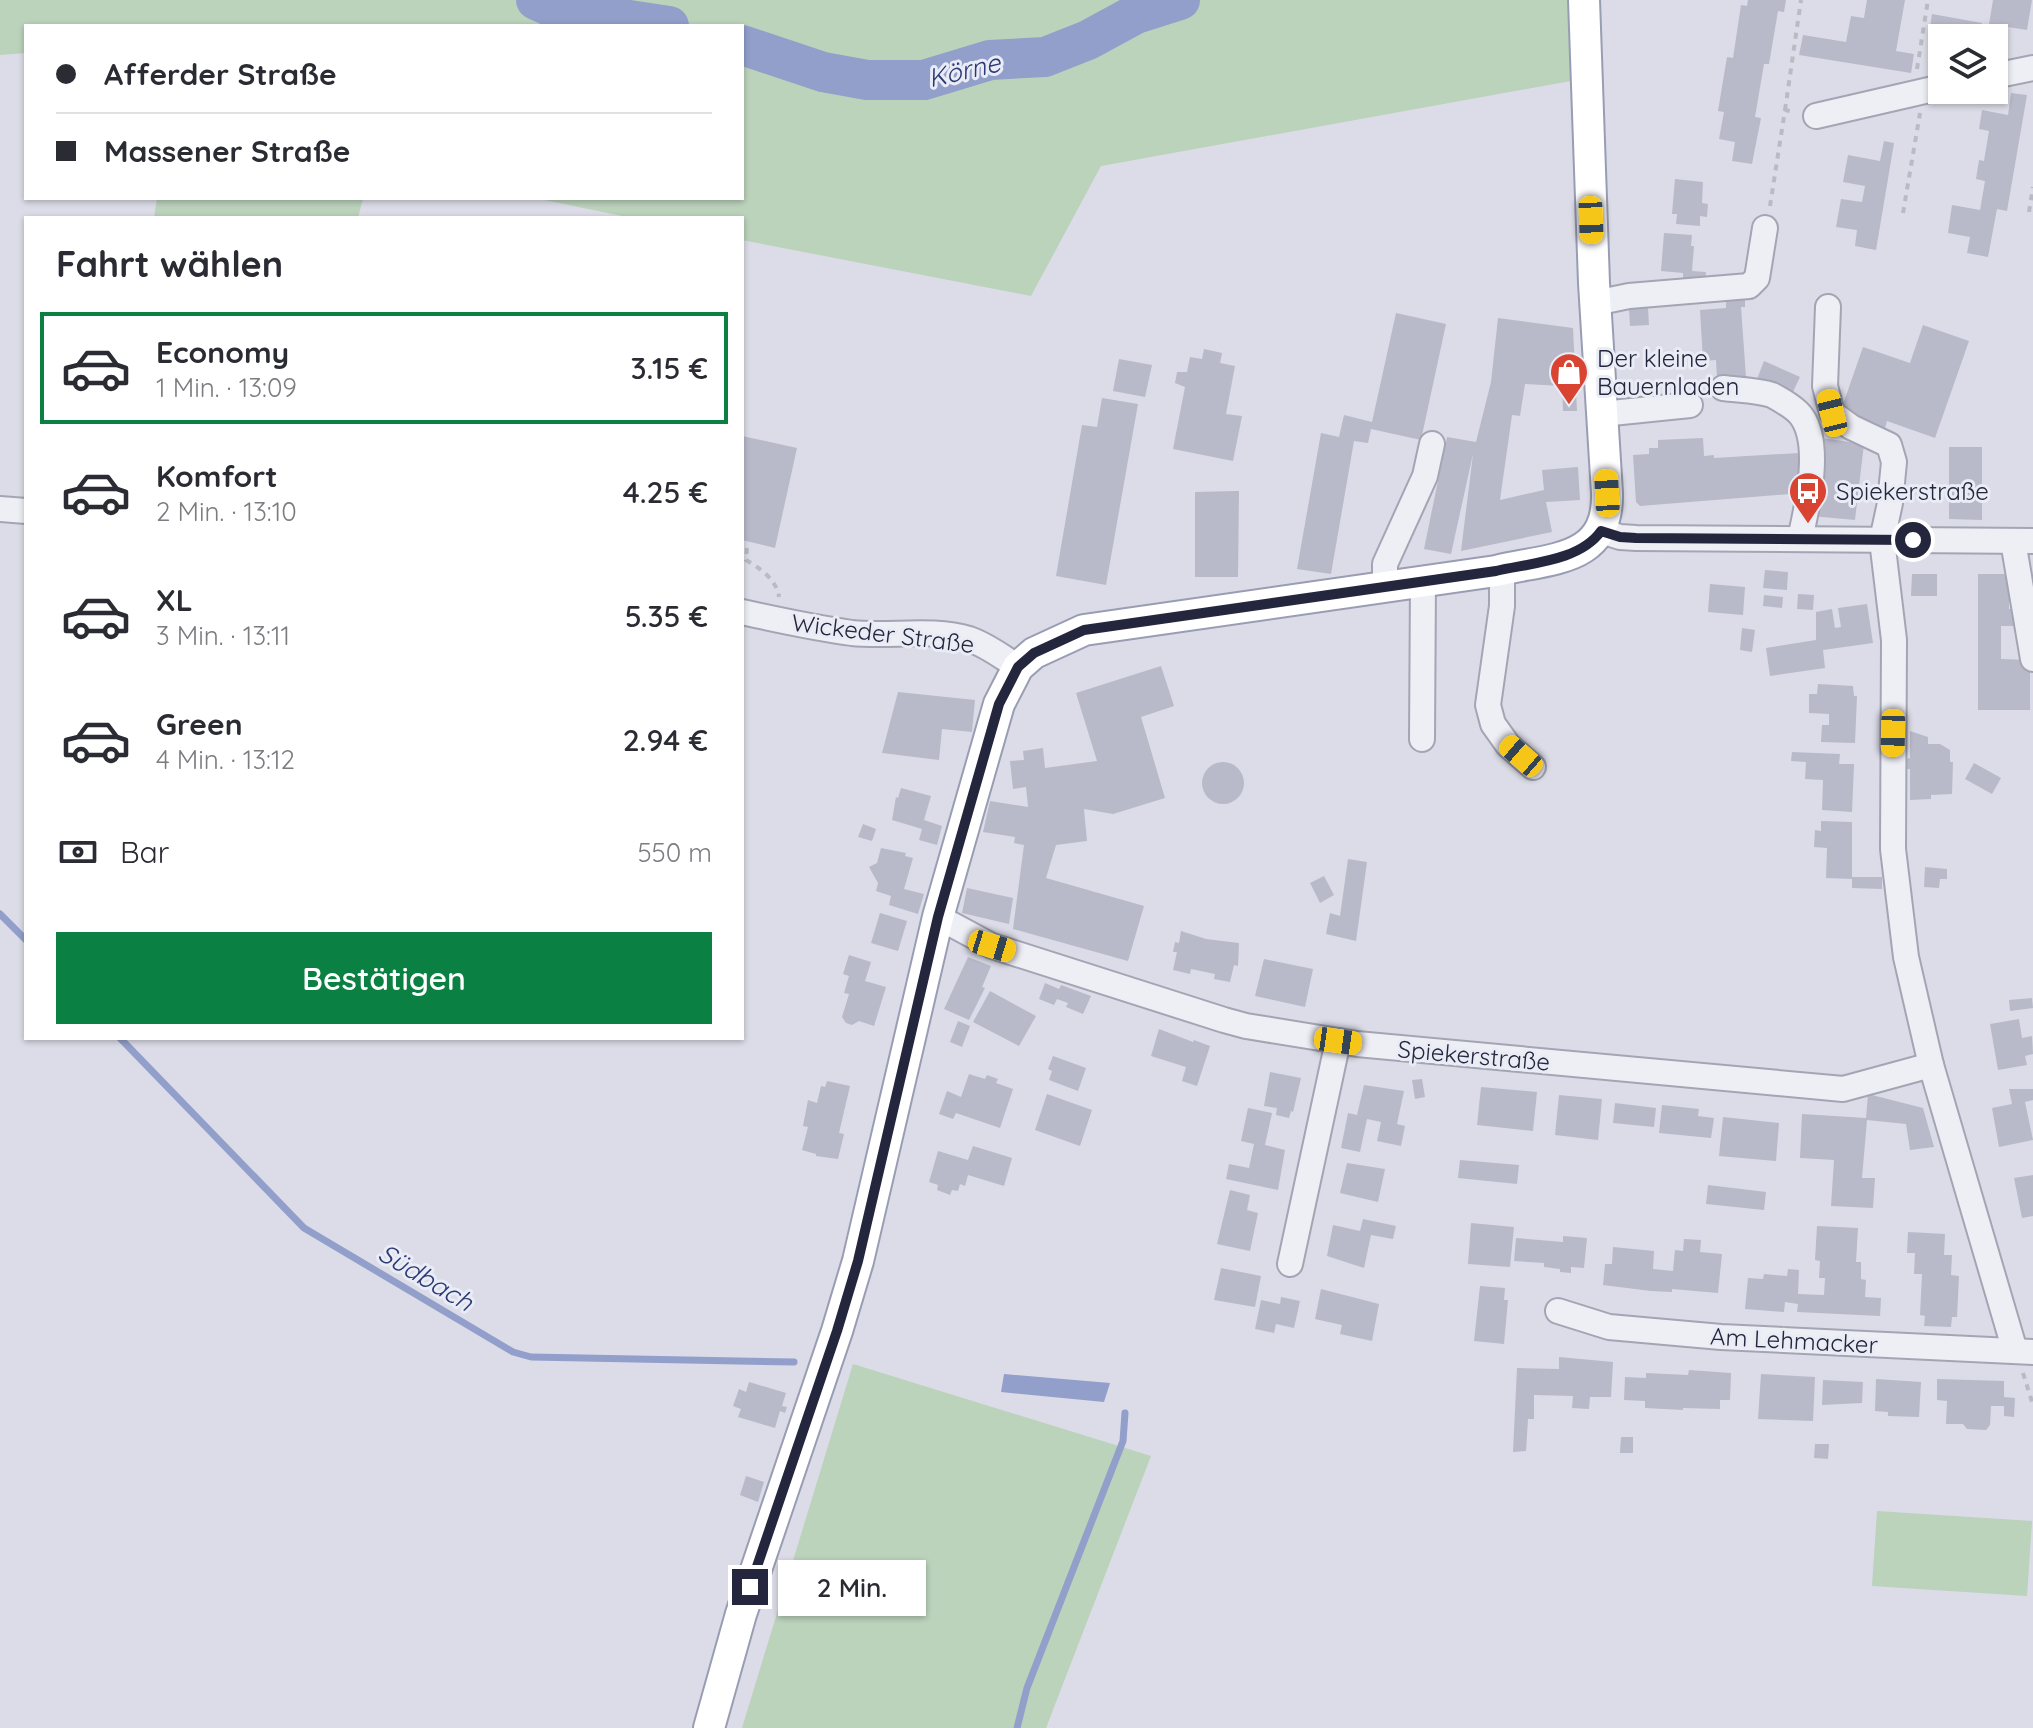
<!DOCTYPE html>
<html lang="de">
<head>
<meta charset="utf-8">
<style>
  :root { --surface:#fff; --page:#f2f2f3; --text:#2b2b33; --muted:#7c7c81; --line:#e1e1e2; --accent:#0b8043 }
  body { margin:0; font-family:Quicksand,sans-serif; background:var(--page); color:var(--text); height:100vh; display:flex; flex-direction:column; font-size:30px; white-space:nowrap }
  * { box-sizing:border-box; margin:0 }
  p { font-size:26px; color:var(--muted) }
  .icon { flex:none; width:44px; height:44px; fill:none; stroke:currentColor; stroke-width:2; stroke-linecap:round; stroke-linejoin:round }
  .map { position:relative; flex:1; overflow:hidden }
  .panel { position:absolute; left:24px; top:216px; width:720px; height:824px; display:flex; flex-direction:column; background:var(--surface); border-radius:0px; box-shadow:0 2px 6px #0004 }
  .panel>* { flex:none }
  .guide { position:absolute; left:24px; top:24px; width:720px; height:176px; border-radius:0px; box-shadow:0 2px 6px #0004; display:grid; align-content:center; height:176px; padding:0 32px; background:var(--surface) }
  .controls { position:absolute; left:1928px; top:24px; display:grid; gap:16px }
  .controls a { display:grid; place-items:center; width:80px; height:80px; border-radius:0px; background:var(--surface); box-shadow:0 2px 6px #0004; font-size:40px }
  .end { position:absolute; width:36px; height:36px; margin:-18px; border:10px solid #24263e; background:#fff; box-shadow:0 0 0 4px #fff }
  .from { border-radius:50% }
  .bubble { position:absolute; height:56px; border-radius:0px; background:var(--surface); box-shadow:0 2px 6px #0004; font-size:26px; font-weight:600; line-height:56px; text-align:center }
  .car { position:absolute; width:24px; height:48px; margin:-24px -12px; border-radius:10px; box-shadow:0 0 6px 2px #0007; background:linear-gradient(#f5c518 24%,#345 0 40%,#f5c518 0 76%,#345 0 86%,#f5c518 0) }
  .guide b { display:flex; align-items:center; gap:28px; height:76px; font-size:30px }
  .guide b+b { border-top:2px solid var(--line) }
  .guide i { width:20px; height:20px; background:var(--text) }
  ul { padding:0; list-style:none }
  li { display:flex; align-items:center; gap:24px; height:112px; margin:0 16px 12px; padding:0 16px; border:4px solid transparent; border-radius:0px }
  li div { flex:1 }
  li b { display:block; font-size:30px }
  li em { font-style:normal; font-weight:600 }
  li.selected { border-color:var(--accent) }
  li>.icon { width:72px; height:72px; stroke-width:1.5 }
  h2 { padding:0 32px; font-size:36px; line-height:96px }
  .pay { display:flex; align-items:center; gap:20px; height:88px; padding:0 32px; font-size:30px }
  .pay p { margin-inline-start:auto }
  .button { display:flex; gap:16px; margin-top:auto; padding:16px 32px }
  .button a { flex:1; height:92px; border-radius:0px; background:var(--accent); color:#fff; font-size:32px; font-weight:600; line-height:92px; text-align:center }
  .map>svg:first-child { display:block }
  .green { fill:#bbd2bb }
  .water { fill:#929fcb }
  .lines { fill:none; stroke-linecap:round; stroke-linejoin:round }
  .stream { stroke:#929fcb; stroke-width:7 }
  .river { stroke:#929fcb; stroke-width:40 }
  .building { fill:#b8baca }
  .minor-casing { stroke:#a4a5b4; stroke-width:28 }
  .major-casing { stroke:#999db3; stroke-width:34 }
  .path { stroke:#b9bac5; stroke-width:4; stroke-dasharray:6 6; stroke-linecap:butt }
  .minor { stroke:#eeeef5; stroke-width:24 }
  .major { stroke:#fff; stroke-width:30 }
  .route { stroke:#24263e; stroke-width:10 }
  .labels { text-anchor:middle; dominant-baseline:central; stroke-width:6; stroke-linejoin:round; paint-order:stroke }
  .poi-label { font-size:24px; fill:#24263e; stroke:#eaecf5; text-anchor:start }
  .street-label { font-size:24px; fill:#24263e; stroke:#eaecf5 }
  .water-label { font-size:26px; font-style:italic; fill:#2b3975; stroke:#eaecf5 }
</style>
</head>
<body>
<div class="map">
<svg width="2033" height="1728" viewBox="0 0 2033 1728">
  <rect width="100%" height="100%" fill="#dbdce7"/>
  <g class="green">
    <path d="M0 0H1572L1576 80 1101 166 1031 296 742 240V218H632L535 198H742V26H26V53L0 55Z"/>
    <path d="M157 198H363L358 218H154Z"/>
    <path d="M853 1364 1151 1456 1046 1728H742Z"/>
    <path d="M1877 1511 2032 1521 2027 1596 1872 1586Z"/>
  </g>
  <path class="water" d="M1004 1374 1110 1383 1104 1402 1001 1392Z"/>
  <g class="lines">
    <g class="stream">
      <path d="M0 914 26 940"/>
      <path d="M120 1038 304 1228 513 1352 531 1357 794 1362"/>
      <path d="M1017 1728 1027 1688 1123 1441 1125 1413"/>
    </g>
    <g class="river">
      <path d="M536 0 556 9 669 26"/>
      <path d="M742 45 823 72 867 80H924L990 60 1045 57 1088 40 1136 14 1180 0"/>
    </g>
  </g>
  <g class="building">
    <path d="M1748 0H1786L1784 12 1778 11 1769 64H1764L1755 117 1761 118 1752 164 1732 161 1735 142 1719 139 1724 112 1718 111 1727 57 1733 58 1741 5 1747 6Z"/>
    <path d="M1867 0H1905L1896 51 1914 54 1911 73 1799 55 1803 35 1846 42 1851 16 1864 18Z"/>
    <path d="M1993 0H2032L2027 30 1989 24Z"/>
    <path d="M1932 14 1982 23 1980 38H1960L1929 33Z"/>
    <path d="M2011 93 2027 95 2007 211 1997 209 1988 257 1967 253 1970 237 1948 233 1952 205 1980 210 1985 181 1976 179 1979 160 1984 161 1989 131 1979 129 1982 110 2008 115Z"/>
    <path d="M1884 141 1894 143 1876 250 1855 246 1857 230 1836 227 1841 199 1862 202 1865 186 1843 182 1848 155 1880 161Z"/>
    <path d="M1675 179 1703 182 1702 203 1708 204 1707 217 1700 216V226L1676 224 1677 214H1672Z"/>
    <path d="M1664 233 1692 235 1691 246H1694L1692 271 1706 272 1705 282 1683 283V273L1661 271Z"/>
    <path d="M1745 297V307H1741L1746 377 1717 379 1716 360 1703 361 1700 310 1726 308V299Z"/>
    <path d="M1648 308 1649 325 1630 326 1629 309Z"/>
    <path d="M1396 313 1446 324 1421 440 1371 429 1368 443 1354 441 1331 574 1297 569 1321 433 1339 437 1344 415 1372 422Z"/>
    <path d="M1498 318 1573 328 1577 411H1563L1562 386 1525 384 1520 416 1512 415 1500 500 1544 490 1542 470 1578 467 1580 500 1546 502 1552 532 1461 551 1473 454 1451 554 1424 549 1447 437 1476 442 1491 382Z"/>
    <path d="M1923 325 1969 341 1935 438 1887 421 1885 428 1840 413 1863 347 1910 363Z"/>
    <path d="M1204 349 1222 353 1220 363 1235 366 1226 414 1242 416 1233 461 1173 449 1185 387 1175 383 1177 372H1187L1190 357 1202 359Z"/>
    <path d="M1119 359 1152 365 1145 397 1113 391Z"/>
    <path d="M1764 361 1800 377 1792 394 1757 379Z"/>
    <path d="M1102 398 1138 404 1106 585 1056 576 1082 425 1097 427Z"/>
    <path d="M742 436 797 448 775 548 742 540Z"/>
    <path d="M1703 438 1704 456 1714 455V458L1799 453 1802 493 1640 506 1636 502 1633 455 1649 454V448H1658V440Z"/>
    <path d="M1821 438 1864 444 1855 520 1811 516Z"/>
    <path d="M1949 447H1982V520L1949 519Z"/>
    <path d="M1236 491H1239L1238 577H1195V492Z"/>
    <path d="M1765 570 1788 572 1787 590 1763 588Z"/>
    <path d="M1912 574H1937V596H1911Z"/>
    <path d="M1978 574H2009V609H2015V626H2001V659L2030 660V710H1978Z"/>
    <path d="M1710 584 1745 587 1743 615 1708 612Z"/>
    <path d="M1798 594 1814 595 1813 610 1797 609Z"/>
    <path d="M1764 595 1783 597 1782 608 1763 606Z"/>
    <path d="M1867 604 1873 643 1823 650 1825 668 1770 676 1766 648 1816 640V612L1832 609 1835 628 1841 627 1838 608Z"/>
    <path d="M1742 628 1755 630 1752 652 1740 650Z"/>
    <path d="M1161 666 1174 706 1141 717 1165 798 1113 814 1084 809 1087 841 1056 845 1046 878 1144 906 1128 961 1013 929 1024 845 1014 843 1015 837 983 832 990 801 1028 807 1026 787 1013 789 1010 761 1024 760 1023 751 1043 748 1045 768 1097 761 1076 693Z"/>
    <path d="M1818 684 1853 686 1854 696H1857L1855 743 1821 742 1822 725H1829V714L1809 713V694H1817Z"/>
    <path d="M898 692 975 700 972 732 942 729 939 760 882 753Z"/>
    <path d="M1910 731 1928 737V744H1940L1950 750V762H1953L1952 794 1931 795V799L1910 800V769H1907L1906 759 1910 758Z"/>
    <path d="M1792 752 1840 754 1839 764H1854L1852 812 1822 810 1823 780 1805 779 1806 762 1791 761Z"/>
    <circle cx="1223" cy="783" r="21"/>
    <path d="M1974 763 2001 778 1992 794 1965 779Z"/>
    <path d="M901 788 931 796 924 820 942 826 937 845 919 840 922 829 892 820 896 797 898 798Z"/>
    <path d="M1821 821 1852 822V877H1882V889L1852 888V879L1826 878 1827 848 1814 847 1815 830 1821 831Z"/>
    <path d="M863 824 876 829 872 841 858 837Z"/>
    <path d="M881 848 906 853 905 856 913 858 904 889 924 894 918 914 889 905 891 896 876 891 878 883 869 867 877 863Z"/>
    <path d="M1348 859 1367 862 1356 941 1326 934 1330 913 1340 916Z"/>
    <path d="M1925 867 1947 869V879H1940L1939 888 1924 887Z"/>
    <path d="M1324 876 1334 895 1320 903 1310 883Z"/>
    <path d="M967 888 1013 898 1009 924 962 913Z"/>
    <path d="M880 913 907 921 898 951 871 943Z"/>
    <path d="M1181 931 1206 939 1239 943 1238 966 1234 965 1230 982 1214 979 1215 974 1191 969 1190 974 1173 970 1177 952H1173L1175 942 1179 943Z"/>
    <path d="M849 955 871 962 865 981 886 987 874 1026 859 1021 852 1025 846 1023 842 1017 849 994 844 993 849 976 843 974Z"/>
    <path d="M968 957 991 966 982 987 985 988 969 1020 944 1009Z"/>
    <path d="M1264 959 1313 969 1305 1007 1255 996Z"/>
    <path d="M1045 983 1059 989 1061 985 1091 996 1083 1014 1066 1007 1068 1003 1057 999 1054 1005 1039 999Z"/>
    <path d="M990 991 1036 1016 1019 1046 973 1022Z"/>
    <path d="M2032 998 2033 1008 2010 1011 2009 1000Z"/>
    <path d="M2019 1019 2022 1038 2032 1036 2033 1054 2025 1056 2027 1065 1998 1070 1990 1024Z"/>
    <path d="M958 1021 970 1026 962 1047 950 1042Z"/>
    <path d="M1159 1029 1193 1042 1194 1040 1210 1046 1197 1086 1182 1081 1186 1067 1151 1056Z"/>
    <path d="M1053 1056 1086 1068 1078 1091 1049 1080 1052 1071 1048 1069Z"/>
    <path d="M1270 1072 1301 1078 1293 1112 1291 1111 1289 1118 1276 1115 1277 1108 1264 1106Z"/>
    <path d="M969 1074 985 1079 987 1075 998 1079 996 1083 1013 1089 1000 1128 956 1113 953 1119 939 1114 947 1091 961 1097Z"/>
    <path d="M1422 1079 1425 1097 1415 1099 1412 1080Z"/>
    <path d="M827 1081 850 1086 839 1133 844 1134 838 1159 816 1156V1154L802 1150 808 1127 803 1126 808 1100 817 1103 821 1086 825 1087Z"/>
    <path d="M1364 1085 1404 1091 1397 1124 1405 1126 1401 1146 1377 1141 1381 1122 1367 1119 1360 1152 1341 1148 1348 1113 1357 1115Z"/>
    <path d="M1481 1087 1537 1092 1533 1131 1477 1125Z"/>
    <path d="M2009 1089H2033V1100L2025 1102 2033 1140 1999 1147 1992 1108 2012 1104Z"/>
    <path d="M1047 1094 1092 1110 1080 1146 1035 1130Z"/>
    <path d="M1868 1094 1923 1108 1934 1147 1910 1150 1906 1124 1867 1120 1862 1178H1875L1873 1208 1831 1206 1834 1160 1800 1158 1802 1114 1866 1118Z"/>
    <path d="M1559 1095 1602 1099 1598 1140 1555 1135Z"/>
    <path d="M1615 1103 1656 1108 1654 1127 1613 1123Z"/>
    <path d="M1662 1105 1699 1109 1698 1116 1714 1118 1711 1138 1659 1133Z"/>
    <path d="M1248 1108 1272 1113 1265 1145 1285 1150 1278 1190 1226 1179 1229 1164 1249 1168 1254 1144 1241 1141Z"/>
    <path d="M1723 1117 1779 1123 1776 1161 1719 1156Z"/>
    <path d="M973 1146 1012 1158 1004 1186 968 1175 965 1186 960 1184 958 1191 952 1190 950 1195 937 1190 938 1185 929 1182 938 1151 968 1160Z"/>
    <path d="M1460 1160 1519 1165 1517 1184 1458 1178Z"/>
    <path d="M1347 1163 1385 1169 1378 1202 1340 1193Z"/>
    <path d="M2033 1175V1216L2022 1218 2014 1178Z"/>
    <path d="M1708 1185 1766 1192 1764 1210 1706 1204Z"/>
    <path d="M1230 1190 1250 1195 1247 1210 1258 1213 1250 1251 1217 1244Z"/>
    <path d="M1363 1219 1396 1226 1393 1239 1371 1235 1364 1268 1327 1256 1333 1225 1360 1231Z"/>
    <path d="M1471 1223 1514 1227 1510 1267 1468 1264Z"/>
    <path d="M1817 1226 1858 1228 1856 1262H1861V1279L1866 1280 1865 1297 1881 1298 1880 1316 1797 1312 1798 1304 1785 1302 1784 1312 1745 1309 1748 1278 1763 1279 1764 1274 1787 1276 1788 1269 1799 1270 1798 1294 1824 1295 1825 1278H1819L1820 1261 1815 1260Z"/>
    <path d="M1908 1232 1945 1234 1944 1255H1952L1951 1275 1959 1276 1957 1317H1952L1951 1327 1924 1326 1925 1316 1920 1315 1922 1274H1914L1915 1253H1907Z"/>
    <path d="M1563 1236 1587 1238 1584 1268 1571 1267V1273L1560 1272V1269L1544 1267V1263L1514 1261 1516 1238 1563 1242Z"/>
    <path d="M1684 1239 1701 1240 1700 1252 1722 1254 1718 1293 1672 1289V1292L1651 1291 1603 1285 1605 1264H1612L1613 1247 1654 1251 1653 1269 1673 1271 1675 1250 1683 1251Z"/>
    <path d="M1221 1268 1261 1276 1255 1307 1214 1300Z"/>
    <path d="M1480 1286 1505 1288 1504 1300H1508L1504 1344 1474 1341Z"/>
    <path d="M1321 1289 1379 1304 1372 1341 1340 1334 1342 1325 1315 1319Z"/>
    <path d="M1281 1297 1300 1301 1294 1328 1276 1324 1274 1333 1255 1329 1261 1300 1280 1304Z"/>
    <path d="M1559 1357 1613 1362 1611 1397H1590L1589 1409 1572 1408 1573 1396 1534 1395V1419H1528L1526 1451 1513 1452 1517 1368 1559 1369Z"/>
    <path d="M1689 1370 1731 1373 1730 1400H1720V1409L1683 1408V1410L1645 1408V1401L1624 1400 1625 1377 1646 1378V1373L1688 1375Z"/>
    <path d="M1761 1374 1815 1377 1813 1421 1758 1419Z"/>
    <path d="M1876 1379 1921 1382 1919 1417 1888 1416V1412L1875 1411Z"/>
    <path d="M1937 1379 2004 1381V1397L2015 1398 2014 1417 2004 1416V1406H1991L1990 1425 1986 1430 1967 1429 1963 1424H1946L1947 1401 1937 1400Z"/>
    <path d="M1823 1380 1863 1382 1862 1403 1822 1405Z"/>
    <path d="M749 1382 786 1393 782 1406 787 1407 785 1413 780 1411 775 1428 738 1417 741 1409 733 1406 739 1389 746 1392Z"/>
    <path d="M1621 1437H1633V1453H1620Z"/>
    <path d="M1815 1444H1829L1828 1459 1814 1458Z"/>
    <path d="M746 1476 764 1482 758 1502 740 1495Z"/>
  </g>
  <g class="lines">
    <defs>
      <g id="minor">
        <path d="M1994 76 2033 68"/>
        <path d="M1816 116 1942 87"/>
        <path d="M1595 303 1629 296 1749 286 1757 278 1765 228"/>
        <path d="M1828 307 1825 386 1832 413 1851 427 1889 445 1894 462 1890 503 1882 540 1894 640 1893 849 1906 957 1931 1065 2015 1351"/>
        <path d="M1723 388C1738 390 1758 390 1772 395 1781 400 1796 408 1802 417 1822 446 1807 507 1800 539"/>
        <path d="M1602 414 1690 405"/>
        <path d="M0 509 26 511"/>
        <path d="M1601 531 1620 537 1636 538 2033 541"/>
        <path d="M2013 541 2033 659"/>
        <path d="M1502 570V606L1488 705 1493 724 1508 745 1533 767"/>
        <path d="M1385 589V564L1425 476 1432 444"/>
        <path d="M742 612C778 620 815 628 852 633 890 637 932 628 969 639 987 645 1002 657 1018 667"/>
        <path d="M1422 739 1423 582"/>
        <path d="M938 917 992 946 1224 1020 1246 1026 1357 1044 1843 1089 1931 1065"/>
        <path d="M1290 1264 1338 1041"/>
        <path d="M1558 1311 1609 1327 1721 1337 2033 1352"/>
      </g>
      <path id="major" d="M709 1728 741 1614 837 1331 858 1261 938 917 999 704 1018 667 1034 653 1084 630 1496 571C1549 558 1609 563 1607 493L1594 283 1584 0"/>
    </defs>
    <use href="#minor" class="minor-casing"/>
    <use href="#major" class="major-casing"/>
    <g class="path">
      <path d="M1917 69 1928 0"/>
      <path d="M1785 110 1801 0"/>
      <path d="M1770 206 1785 110 1795 112"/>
      <path d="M2029 212 2033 187"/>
      <path d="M1903 213 1920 113"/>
      <path d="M747 548 746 560C760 568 777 580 779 597"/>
      <path d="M2023 1373 2033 1405"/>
    </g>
    <use href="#minor" class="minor"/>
    <use href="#major" class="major"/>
  </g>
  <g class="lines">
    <path class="route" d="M750 1587 837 1331 858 1261 938 917 999 704 1018 667 1034 653 1084 630 1496 571C1530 563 1580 561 1601 531L1620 537 1636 538 1913 540"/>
  </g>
  <defs>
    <symbol id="shop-pin" viewBox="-11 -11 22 30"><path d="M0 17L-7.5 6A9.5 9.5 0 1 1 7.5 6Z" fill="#d94432" stroke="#eaecf5"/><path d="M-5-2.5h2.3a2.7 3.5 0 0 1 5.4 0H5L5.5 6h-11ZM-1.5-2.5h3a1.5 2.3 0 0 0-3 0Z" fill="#fff"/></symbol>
    <symbol id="bus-pin" viewBox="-11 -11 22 30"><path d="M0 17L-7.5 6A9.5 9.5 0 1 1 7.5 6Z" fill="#d94432" stroke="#eaecf5"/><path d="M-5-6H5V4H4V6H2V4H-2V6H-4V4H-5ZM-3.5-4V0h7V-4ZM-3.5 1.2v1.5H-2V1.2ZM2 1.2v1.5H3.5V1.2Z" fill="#fff"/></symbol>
  </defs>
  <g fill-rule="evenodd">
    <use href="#shop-pin" x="1547" y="350" width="44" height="60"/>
    <use href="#bus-pin" x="1786" y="469" width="44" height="60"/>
  </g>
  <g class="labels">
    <g class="poi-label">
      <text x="1597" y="358">Der kleine<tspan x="1597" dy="28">Bauernladen</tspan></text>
      <text x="1836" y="491">Spiekerstraße</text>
    </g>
    <g class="street-label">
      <text transform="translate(883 633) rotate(7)">Wickeder Straße</text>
      <text transform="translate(1474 1055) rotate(5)">Spiekerstraße</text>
      <text transform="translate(1794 1340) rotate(3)">Am Lehmacker</text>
    </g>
    <g class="water-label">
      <text transform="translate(964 70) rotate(-13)">Körne</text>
      <text transform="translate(426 1277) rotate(31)">Südbach</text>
    </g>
  </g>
</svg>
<div class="controls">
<a><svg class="icon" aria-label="layers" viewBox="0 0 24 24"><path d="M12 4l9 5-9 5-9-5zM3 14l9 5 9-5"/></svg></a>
</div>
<i class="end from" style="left:1913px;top:540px"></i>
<i class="end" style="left:750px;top:1587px"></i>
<div class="bubble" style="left:778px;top:1560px;width:148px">2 Min.</div>
<i class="car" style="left:1591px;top:220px;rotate:178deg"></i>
<i class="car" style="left:1832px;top:413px;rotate:346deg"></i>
<i class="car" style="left:1607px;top:493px;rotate:357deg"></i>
<i class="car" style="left:1893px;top:733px;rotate:181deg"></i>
<i class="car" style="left:1521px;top:756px;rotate:311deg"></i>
<i class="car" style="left:992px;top:946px;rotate:107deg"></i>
<i class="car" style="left:1338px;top:1041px;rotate:98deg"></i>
<div class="guide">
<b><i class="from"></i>Afferder Straße</b>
<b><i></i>Massener Straße</b>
</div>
<section class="panel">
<h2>Fahrt wählen</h2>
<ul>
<li class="selected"><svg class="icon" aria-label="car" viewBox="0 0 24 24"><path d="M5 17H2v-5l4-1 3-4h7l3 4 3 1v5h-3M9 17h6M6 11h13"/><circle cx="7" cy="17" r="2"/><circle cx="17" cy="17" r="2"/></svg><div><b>Economy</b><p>1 Min. · 13:09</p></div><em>3.15 €</em></li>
<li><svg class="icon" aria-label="car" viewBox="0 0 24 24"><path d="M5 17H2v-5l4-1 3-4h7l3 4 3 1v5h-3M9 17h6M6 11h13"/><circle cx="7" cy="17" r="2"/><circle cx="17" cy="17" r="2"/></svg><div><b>Komfort</b><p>2 Min. · 13:10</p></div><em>4.25 €</em></li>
<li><svg class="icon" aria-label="car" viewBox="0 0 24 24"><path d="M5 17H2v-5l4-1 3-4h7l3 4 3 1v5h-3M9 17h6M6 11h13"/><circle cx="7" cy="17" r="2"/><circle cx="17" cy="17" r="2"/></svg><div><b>XL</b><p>3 Min. · 13:11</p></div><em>5.35 €</em></li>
<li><svg class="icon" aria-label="car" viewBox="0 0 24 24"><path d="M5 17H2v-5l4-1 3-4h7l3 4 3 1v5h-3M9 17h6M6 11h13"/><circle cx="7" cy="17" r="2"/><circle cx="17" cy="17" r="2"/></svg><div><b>Green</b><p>4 Min. · 13:12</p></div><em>2.94 €</em></li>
</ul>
<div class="pay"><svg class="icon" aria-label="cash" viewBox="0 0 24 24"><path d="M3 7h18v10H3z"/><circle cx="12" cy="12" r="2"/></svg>Bar<p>550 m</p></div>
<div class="button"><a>Bestätigen</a></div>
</section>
</div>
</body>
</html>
